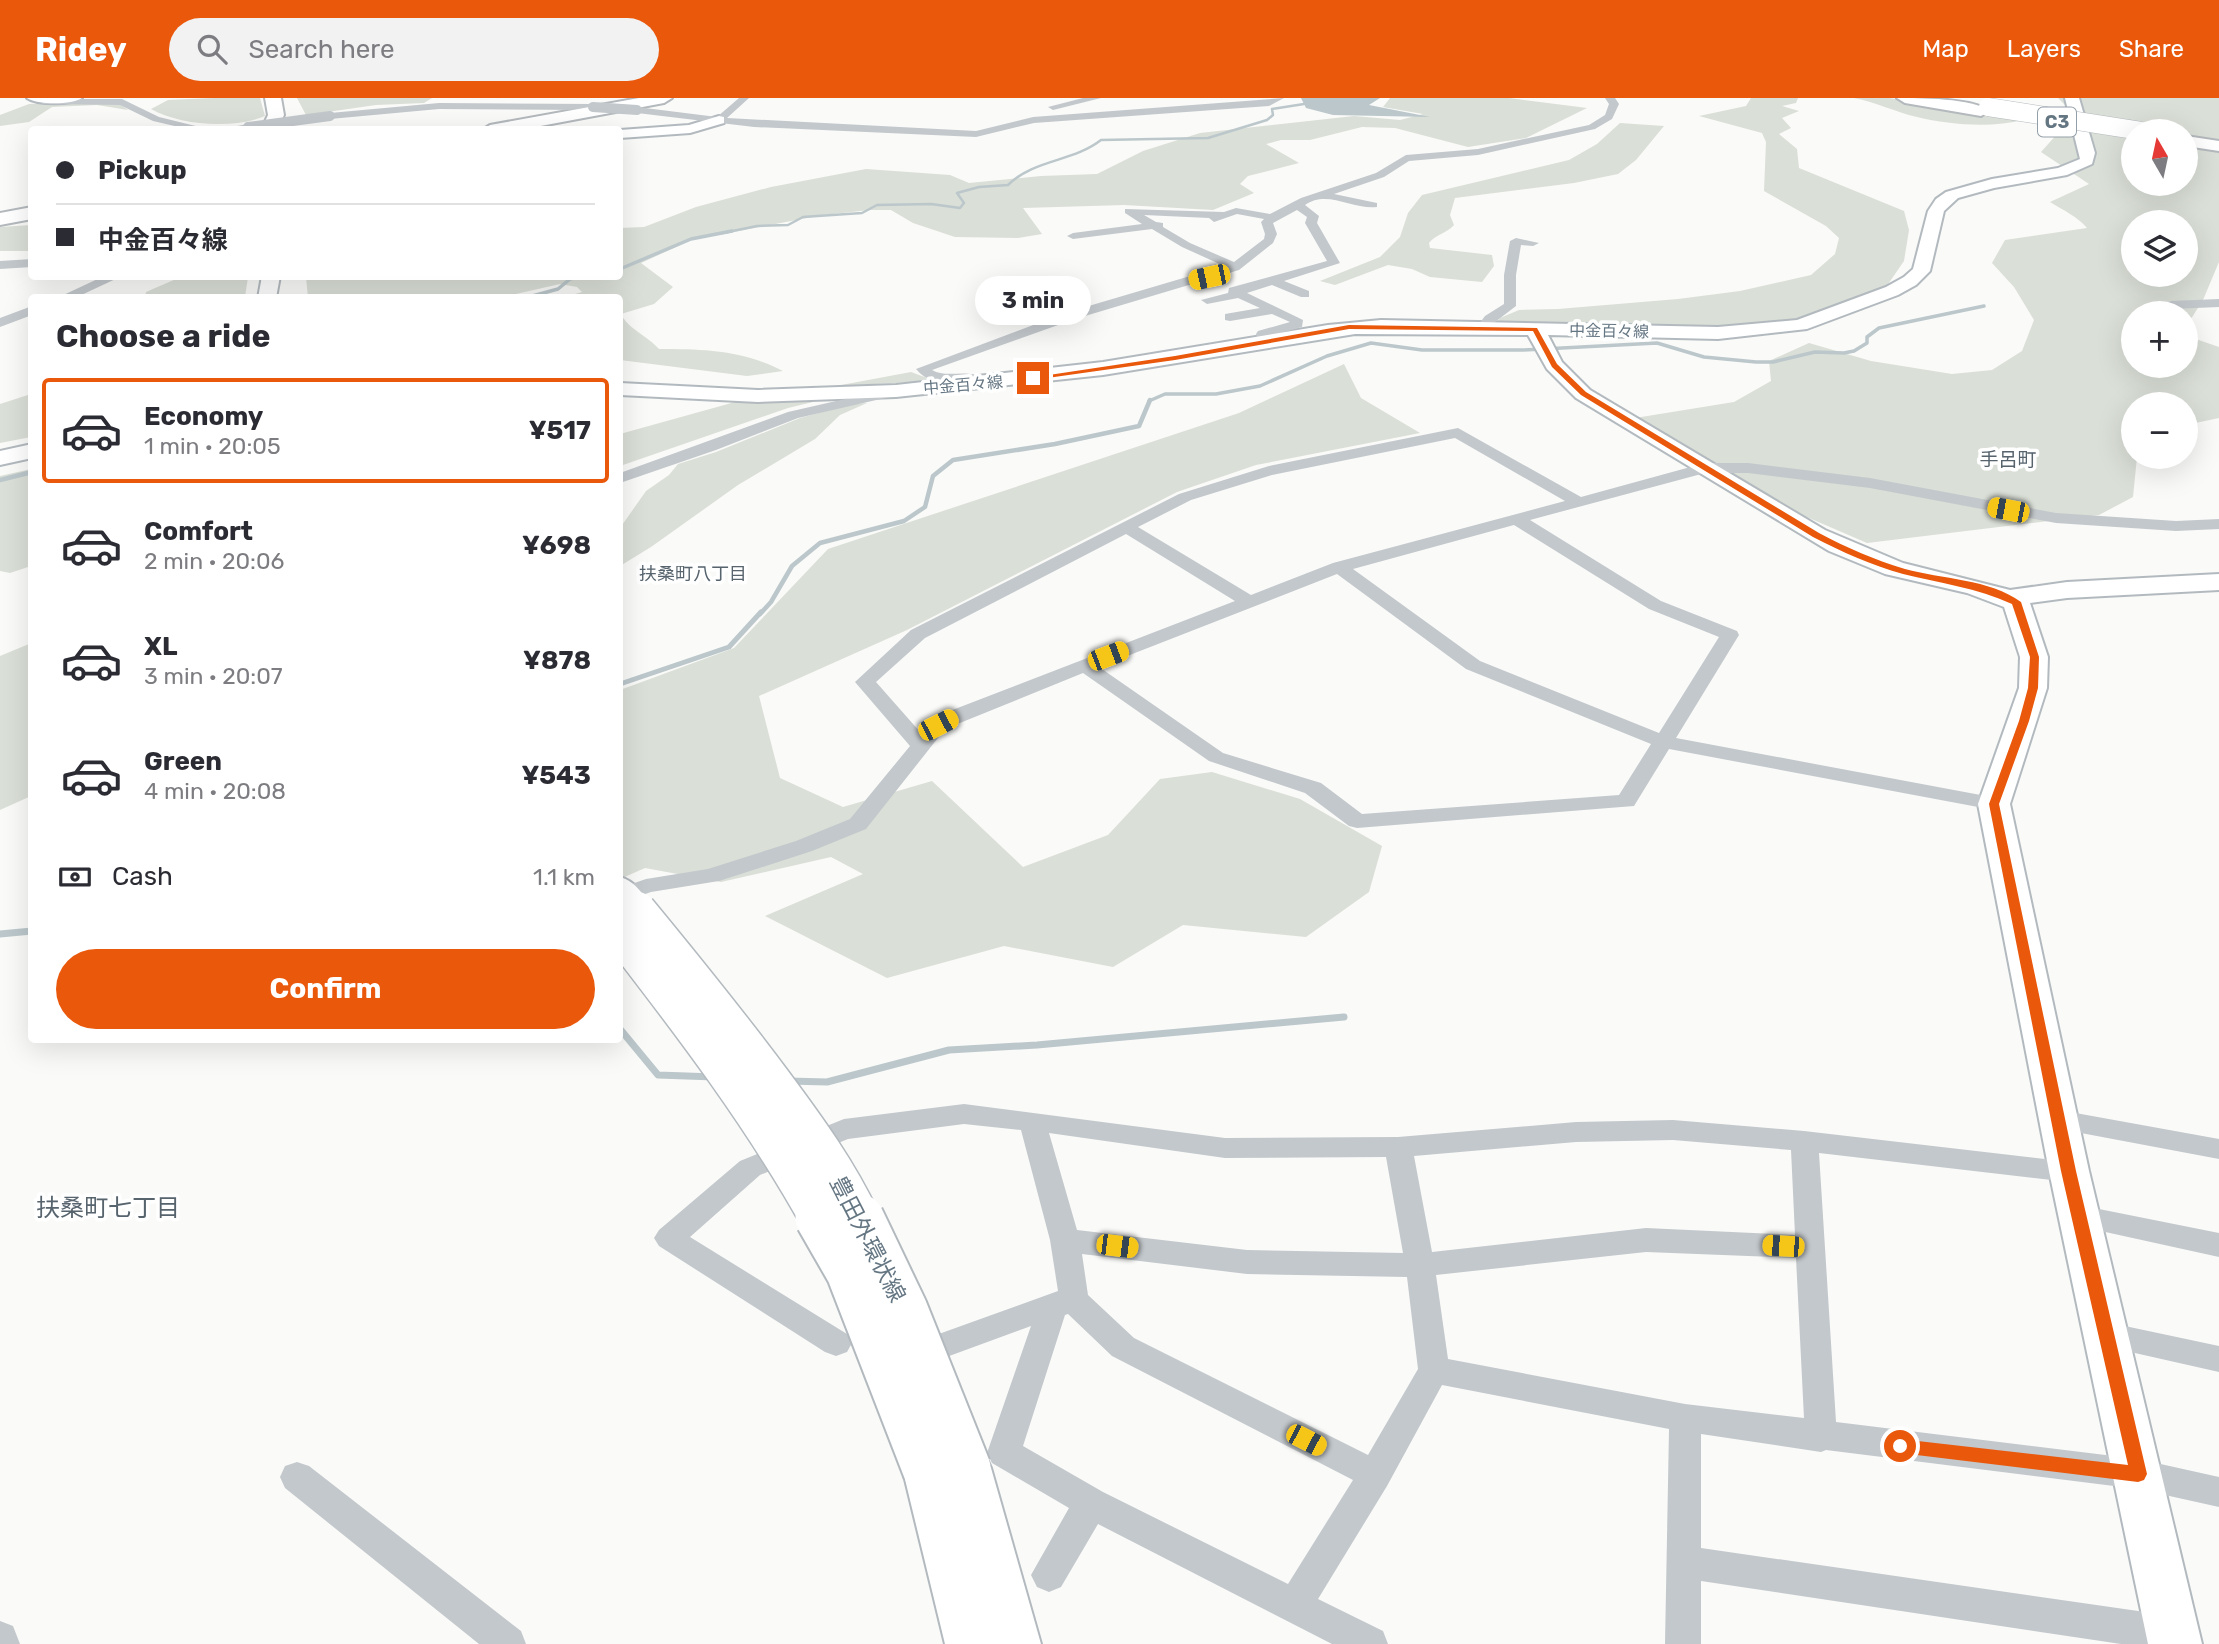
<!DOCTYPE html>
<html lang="en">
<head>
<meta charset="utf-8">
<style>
  :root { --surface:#fff; --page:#f2f2f3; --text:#2b2b33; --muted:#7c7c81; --line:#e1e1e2; --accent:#ea580c }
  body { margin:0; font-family:Rubik,"Noto Sans JP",sans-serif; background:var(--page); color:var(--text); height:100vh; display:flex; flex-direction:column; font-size:26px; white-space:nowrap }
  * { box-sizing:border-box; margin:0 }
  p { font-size:23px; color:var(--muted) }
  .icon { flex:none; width:38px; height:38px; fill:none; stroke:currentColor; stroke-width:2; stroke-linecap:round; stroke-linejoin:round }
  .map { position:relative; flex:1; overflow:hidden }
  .details { position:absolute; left:28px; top:196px; width:595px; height:749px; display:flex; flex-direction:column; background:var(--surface); border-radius:7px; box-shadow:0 7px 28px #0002 }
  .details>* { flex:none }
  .hud { position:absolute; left:28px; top:28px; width:595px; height:154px; border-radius:7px; box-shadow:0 7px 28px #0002; display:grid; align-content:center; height:154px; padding:0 28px; background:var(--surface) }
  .needle { width:46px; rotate:351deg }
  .buttons { position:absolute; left:2121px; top:21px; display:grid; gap:14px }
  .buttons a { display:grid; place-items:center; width:77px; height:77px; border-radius:50%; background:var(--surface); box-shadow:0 7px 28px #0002; font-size:35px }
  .end { position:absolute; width:32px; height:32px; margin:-16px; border:9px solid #ea580c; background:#fff; box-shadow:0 0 0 4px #fff }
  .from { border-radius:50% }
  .bubble { position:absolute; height:49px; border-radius:24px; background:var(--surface); box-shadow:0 7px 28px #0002; font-size:23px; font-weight:700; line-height:49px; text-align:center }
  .car { position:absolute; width:21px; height:42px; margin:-21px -10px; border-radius:9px; box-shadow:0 0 5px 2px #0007; background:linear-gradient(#f5c518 24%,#345 0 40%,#f5c518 0 76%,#345 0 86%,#f5c518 0) }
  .hud b { display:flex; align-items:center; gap:24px; height:66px; font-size:26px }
  .hud b+b { border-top:2px solid var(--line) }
  .hud i { width:18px; height:18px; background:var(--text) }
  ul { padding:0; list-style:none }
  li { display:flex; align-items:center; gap:21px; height:105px; margin:0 14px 10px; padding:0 14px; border:4px solid transparent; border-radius:7px }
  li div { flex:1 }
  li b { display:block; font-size:26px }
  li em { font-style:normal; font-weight:700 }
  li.on { border-color:var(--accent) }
  li>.icon { width:63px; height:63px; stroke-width:1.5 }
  h2 { padding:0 28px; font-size:32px; line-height:84px }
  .pay { display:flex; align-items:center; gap:18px; height:77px; padding:0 28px; font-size:26px }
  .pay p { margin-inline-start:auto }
  .cta { display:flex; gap:14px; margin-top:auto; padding:14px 28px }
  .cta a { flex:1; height:80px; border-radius:42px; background:var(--accent); color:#fff; font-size:28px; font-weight:700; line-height:80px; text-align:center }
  header { display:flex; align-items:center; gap:42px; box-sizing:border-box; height:98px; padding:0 35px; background:var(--accent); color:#fff }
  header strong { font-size:33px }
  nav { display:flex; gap:38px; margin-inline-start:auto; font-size:24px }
  .search { width:490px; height:63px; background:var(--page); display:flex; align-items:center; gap:18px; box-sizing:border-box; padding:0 24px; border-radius:38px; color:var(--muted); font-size:26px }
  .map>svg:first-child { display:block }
  .green { fill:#dadfd7; fill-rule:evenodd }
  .water { fill:#bbc7cb }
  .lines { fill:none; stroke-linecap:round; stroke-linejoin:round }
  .stream-far4 { stroke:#bbc7cb; stroke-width:2.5 }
  .stream-far3 { stroke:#bbc7cb; stroke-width:3.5 }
  .stream-far2 { stroke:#bbc7cb; stroke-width:4.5 }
  .stream-far1 { stroke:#bbc7cb; stroke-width:5 }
  .stream { stroke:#bbc7cb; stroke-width:7 }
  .secondary-casing { stroke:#b3babf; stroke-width:4 }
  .highway-casing { stroke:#b4b9bd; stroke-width:4 }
  .street { fill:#c3c8cc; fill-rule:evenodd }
  .secondary { fill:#fff; fill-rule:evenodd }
  .highway { fill:#fff; fill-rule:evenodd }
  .secondary-bridge-far1-casing { stroke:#b3babf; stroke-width:41; stroke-linecap:butt }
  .secondary-bridge-casing { stroke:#b3babf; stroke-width:51; stroke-linecap:butt }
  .highway-bridge-casing { stroke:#b4b9bd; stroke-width:19; stroke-linecap:butt }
  .street-bridge { stroke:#c3c8cc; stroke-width:10 }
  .secondary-bridge-far1 { stroke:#fff; stroke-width:38 }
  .secondary-bridge { stroke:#fff; stroke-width:47 }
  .highway-bridge { stroke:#fff; stroke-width:18 }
  .route { fill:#ea580c }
  .labels { text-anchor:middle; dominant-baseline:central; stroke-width:7; stroke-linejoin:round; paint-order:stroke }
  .far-street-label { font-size:16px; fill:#657683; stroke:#fff }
  .shield { fill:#fff; stroke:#939fa8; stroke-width:2 }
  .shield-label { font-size:18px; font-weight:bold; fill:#657683 }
  .far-neighbourhood-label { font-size:18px; fill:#57646e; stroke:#fff }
  .far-quarter-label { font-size:19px; fill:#57646e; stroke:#fff }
  .near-street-label { font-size:23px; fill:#657683; stroke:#fff }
  .near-neighbourhood-label { font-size:24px; fill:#57646e; stroke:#fff }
</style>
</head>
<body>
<header>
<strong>Ridey</strong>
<div class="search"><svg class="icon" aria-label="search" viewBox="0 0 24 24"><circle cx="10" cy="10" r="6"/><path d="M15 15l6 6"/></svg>Search here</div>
<nav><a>Map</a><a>Layers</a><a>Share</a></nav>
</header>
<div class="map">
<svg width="2219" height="1546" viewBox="0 0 2219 1546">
  <rect width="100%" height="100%" fill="#fafaf8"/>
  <g class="green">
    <path d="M214 0H260L265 18C234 31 181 28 151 11L168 2Z"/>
    <path d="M297 0H432L424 5 376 7 306 17Z"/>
    <path d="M1390 0H1509L1587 10 1526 40 1468 49 1395 30 1362 29 1310 42H1281L1266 46 1299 65 1248 78 1240 86 1254 95 1213 112 1124 107 1023 110 1042 136 1018 140 955 139 913 125 891 112H870L823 117 691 142 641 165 673 189 654 206 621 216C628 231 648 238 659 251 703 251 743 252 783 273L747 278 620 262V200L565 199 582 194 577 189 560 186 498 200H308L306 179 620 178V130L644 129 696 109 771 89 866 71 950 77 969 85 1041 78 1097 76 1143 53 1200 35 1354 18 1400 22 1423 16 1383 9Z"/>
    <path d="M1751 0H1798L1796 5 1782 8 1799 13 1782 20 1791 30 1779 36 1797 51 1799 70 1904 113 1909 132 1904 163 1884 192 1791 224 1749 230 1494 227 1500 220 1519 212 1558 211 1678 201 1740 193 1811 177 1835 156 1839 140 1826 128 1764 93 1766 44 1762 35 1699 18 1746 8Z"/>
    <path d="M1854 0H1889L2024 22C1991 30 1950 27 1917 19 1895 14 1876 4 1854 0Z"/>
    <path d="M2058 0H2219V164L2203 202 2189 224 2187 238 2219 249V320L2186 327V306H2133V359H2137L2133 399 2099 417 1867 445 1772 404 1635 320 1734 304 1771 283 1769 263 1809 245 1871 263 1952 276 1992 272 2022 253 2034 222 2014 189 1992 165 2005 142 2087 130C2078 119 2063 112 2050 104L2089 86 2041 54 2066 26 2069 11ZM2133 33H2186V86H2133ZM2133 124H2186V177H2133ZM2133 215H2186V268H2133Z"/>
    <path d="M79 4 121 7 128 12 97 7 52 9 29 24 0 28V17L29 6Z"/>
    <path d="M1620 25 1664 28 1636 62 1618 76 1574 85 1455 100 1450 117 1454 127C1446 136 1436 136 1429 145L1430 150 1492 157 1494 168 1482 184 1430 179 1412 171 1388 167 1335 187 1320 183 1380 159 1400 139 1408 115 1422 97 1569 62 1597 46Z"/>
    <path d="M31 127V153H0V129Z"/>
    <path d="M183 178 248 179 245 199H145L146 194Z"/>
    <path d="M1344 266 1361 300 1420 335 1256 367 1177 394 907 532 759 598 780 680 843 709 932 683 1023 769 1108 737 1160 681 1212 674 1300 701 1382 748 1369 794 1306 839 1183 827 1113 869 1004 848 887 880 765 818 863 776 831 759 721 784 645 770 620 781V592L734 550 828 451 1239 315Z"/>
    <path d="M911 274 935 283 836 288Z"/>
    <path d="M31 296V339L0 345V306Z"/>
    <path d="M842 297 788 310 620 368V336L735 304Z"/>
    <path d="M867 305 840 317 815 341 738 387 651 449 620 468V430L646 393 669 377 678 366 716 354 800 320 852 306Z"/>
    <path d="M31 371V468L10 475 0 473V378Z"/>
    <path d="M29 546 32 549 31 698 0 712V558Z"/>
  </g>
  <path class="water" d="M1301 0H1380L1369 7 1430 19 1333 17 1306 10Z"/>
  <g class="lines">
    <path class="stream-far4" d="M723 135 757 128 788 127 803 119 862 115 877 107 931 106 960 110 964 105 957 95 979 89 1008 87C1034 61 1073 64 1101 42L1208 40 1267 22 1273 17 1272 11 1304 6"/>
    <g class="stream-far3">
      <path d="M620 171 691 141 732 133"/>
      <path d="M525 200 558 191 570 181 580 178"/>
      <path d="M1149 303 1165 296H1216L1260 288 1327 258 1371 245 1422 252H1523L1657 245 1704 259 1756 264H1773L1815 254 1844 255 1854 253 1867 245V239L1879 230 1984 208"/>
    </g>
    <g class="stream-far2">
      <path d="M0 382 32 374"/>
      <path d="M760 516 771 504 792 468 820 445 904 423 925 409 933 378 953 362 1055 346 1139 328 1150 302"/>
    </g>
    <path class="stream-far1" d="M620 586 729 549 761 514"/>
    <g class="stream">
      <path d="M0 836 32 833"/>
      <path d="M620 931 658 977 715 979"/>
      <path d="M788 983 827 984 949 952 1037 947 1344 919"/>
    </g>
    <defs>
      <g id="secondary">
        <path d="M27 0H82C72 7 37 7 27 0Z"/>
        <path d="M2065 0H2079L2095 55 2092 66 2067 77 1994 90 1958 100 1944 113 1930 173 1916 187 1898 197 1807 231 1718 241 1548 237 1562 264 1590 292 1825 432 1903 465 2010 492 2067 484 2219 476V492L2067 500 2030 505 2048 559 2047 590 2010 706 2089 1073 2202 1546H2148L2049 1073 1978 706 2019 590 2020 559 2004 509 1967 495 1885 476 1829 453 1576 300 1547 271 1528 237 1355 236 1103 277 896 299 758 304 620 297V285L758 292 896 287 1103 264 1328 227 1381 222 1718 229 1797 222 1886 189 1904 179 1913 171 1928 113 1936 101 1946 94 1992 81 2058 70 2080 61Z"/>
        <path d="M719 18 724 19V25L690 35 620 40V32L689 27Z"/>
        <path d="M262 178H280L276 200H258Z"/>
        <path d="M32 346V360L0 367V353Z"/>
        <path d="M620 779C637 784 645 799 654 813L649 821C615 830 618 805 620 779Z"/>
        <path d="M967 1348 984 1354 991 1370 1041 1546H945L903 1373 910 1357 927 1351 944 1357 946 1362 950 1354Z"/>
      </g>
      <g id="highway">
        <path d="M265 0H281L284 17 277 32H261L268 17Z"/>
        <path d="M639 0H672L664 5 519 32H482L490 27Z"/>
        <path d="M1897 0C1918 0 1974 0 1989 13L1981 18 1905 5Z"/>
        <path d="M2186 38 2219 43V53L2186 48Z"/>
        <path d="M32 109V121L0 127V115Z"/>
      </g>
    </defs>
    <use href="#secondary" class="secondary-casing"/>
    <use href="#highway" class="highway-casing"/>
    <g class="street">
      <path d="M739 0H749L727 20 976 33 1033 19 1284 0 1269 8 1034 25 976 39 754 29 637 15 632 12 637 9 717 19Z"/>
      <path d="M1083 0H1101L1053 12 1048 9Z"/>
      <path d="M1605 0H1615L1619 6 1612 21 1595 31 1478 57 1409 63 1384 79 1334 96 1377 105V109C1353 112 1327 91 1305 107L1319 118 1317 125 1340 165 1284 183 1309 193V199H1301L1272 187 1247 195 1303 222 1302 229 1270 238 1269 248H1259L1256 236 1258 233 1290 224 1272 216 1230 223 1225 222V216L1260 210 1238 200 1207 206 1201 202 1228 195 1229 190 1327 163 1305 125 1307 119 1297 112 1273 125 1277 136 1273 145 1239 172 1075 221 932 272C947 281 968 270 980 280L978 283C957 288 931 289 916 271L1065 215 1224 168 1182 149 1152 131 1073 141 1067 138 1073 135 1142 126 1125 115V111L1224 114 1236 110 1270 116 1301 100 1376 75 1406 57 1478 51 1589 27 1605 17 1609 6ZM1237 116 1264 121 1261 124 1265 136 1264 141 1234 164 1190 145 1163 129V125L1156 124 1144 117 1209 120 1214 124Z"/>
      <path d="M46 1H122L159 19 212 32H192L153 23 120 7 43 6 41 4Z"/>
      <path d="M439 5 593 6 598 9 593 12 439 11 330 21 325 18 330 15Z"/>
      <path d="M248 26 251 27V31L216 32Z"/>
      <path d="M414 29H464L468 32H410Z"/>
      <path d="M1516 140 1539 145 1533 148 1521 147 1516 177V208L1495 224 1488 233H1478L1476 230 1485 218 1504 206V177L1510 143Z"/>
      <path d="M32 161V169L0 171V163Z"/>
      <path d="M104 178H122L75 200H57Z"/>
      <path d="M2219 201V209L2171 211 2165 207 2171 203Z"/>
      <path d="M32 208V217L0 229V220Z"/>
      <path d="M893 290 898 291V297L798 320 716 352 620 385V375L788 314Z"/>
      <path d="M1458 330 1581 399 1705 365H1748L1870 380 2056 415 2176 423 2219 421V431L2176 433 2056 425 1870 390 1748 375H1705L1530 422 1661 503 1737 533 1739 537 1676 640 2002 701 2005 706 2002 711 1994 712 1669 651 1634 708 1357 730 1349 728 1305 695 1209 663 1083 575 945 631 866 731 812 753 719 783 651 794 625 803 620 802V790L646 781 708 771 796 743 850 721 910 648 855 584 911 532 1179 396 1269 368ZM1455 340 1565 403 1333 465 1251 497 1138 429 1191 402 1272 377ZM1514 427 1649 511 1719 539 1659 635 1480 563 1353 471ZM1126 436 1235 503 955 611 931 623 921 635 876 584 925 540ZM1337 476 1466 571 1651 646 1619 697 1362 716 1321 685 1223 655 1099 569Z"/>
      <path d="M964 1006 1225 1040 1398 1039 1576 1024 1673 1022 1804 1033 2079 1065 2083 1073 2079 1081 2069 1084 1819 1055 1836 1324 2138 1361 2219 1379V1409L2138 1391 1826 1352 1821 1354 1701 1336V1450L2173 1518 2186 1523 2191 1536 2187 1546H2121L1701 1483V1546H1665L1669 1331 1442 1287 1387 1388 1318 1501 1383 1533 1388 1546H1332L1098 1426 1061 1489 1049 1494 1037 1489 1031 1477 1069 1410 992 1365 987 1355 1031 1228 922 1268 911 1264 906 1255 911 1246 1058 1193 1050 1142 1021 1032 964 1026 848 1041 760 1077 690 1139 847 1236 852 1245 847 1254 836 1258 825 1254 659 1148 654 1140 659 1132 740 1063 844 1021ZM1049 1035 1225 1060 1386 1059 1403 1155 1247 1152 1077 1132ZM1673 1042 1791 1052 1795 1137 1646 1130 1432 1154 1414 1058 1576 1044ZM1646 1154 1796 1160 1804 1320 1685 1306 1448 1261 1436 1177ZM1082 1156 1247 1176 1407 1179 1418 1271 1368 1357 1134 1240 1088 1197ZM1068 1216 1112 1258 1353 1382 1288 1486 1103 1394 1023 1348 1065 1217Z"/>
      <path d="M2059 1012 2219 1041V1061L2049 1029 2045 1022 2049 1015Z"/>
      <path d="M2079 1107 2219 1135V1159L2069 1126 2065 1118 2069 1110Z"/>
      <path d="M2106 1224 2219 1248V1274L2095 1246 2091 1237 2095 1228Z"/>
      <path d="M297 1364 309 1368 521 1533 526 1546H479L285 1390 280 1379 285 1368Z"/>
      <path d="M0 1523 13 1528 20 1546H0Z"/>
    </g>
    <use href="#secondary" class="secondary"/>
    <use href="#highway" class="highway"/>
    <defs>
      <g id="secondary-bridge-far1">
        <path d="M637 813C684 870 730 927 774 986 806 1029 838 1073 861 1122"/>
        <path d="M620 833C692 926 763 1019 820 1122"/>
      </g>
      <g id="secondary-bridge">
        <path d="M819 1120 850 1174 927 1373"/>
        <path d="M860 1120 904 1212 967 1370"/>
      </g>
      <path id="highway-bridge" d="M1988 9 2141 33"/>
    </defs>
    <use href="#secondary-bridge-far1" class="secondary-bridge-far1-casing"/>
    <use href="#secondary-bridge" class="secondary-bridge-casing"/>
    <use href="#highway-bridge" class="highway-bridge-casing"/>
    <g class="street-bridge">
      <path d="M593 9 637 12"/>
      <path d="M248 29 330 18"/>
    </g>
    <use href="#secondary-bridge-far1" class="secondary-bridge-far1"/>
    <use href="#secondary-bridge" class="secondary-bridge"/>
    <use href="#highway-bridge" class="highway-bridge"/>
  </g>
  <path class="route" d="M1349 227 1537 230 1557 266 1586 294 1819 435C1847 450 1875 462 1905 471 1941 481 1990 481 2021 504L2039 559 2038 590 2029 623 1999 706 2076 1073 2147 1376 2144 1382 2138 1384 1900 1355 1894 1353 1892 1348 1894 1343 1900 1341 2128 1367 2061 1073 1989 706 2019 623 2028 590 2030 559 2012 506C1977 490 1940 485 1903 476 1871 467 1842 454 1813 439L1581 297 1552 269 1533 233 1349 231 1175 262 1033 282 1029 280 1175 258Z"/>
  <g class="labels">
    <g class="far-street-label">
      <text transform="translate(1609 233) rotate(1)">中金百々線</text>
      <text transform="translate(963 287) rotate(-5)">中金百々線</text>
    </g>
    <rect class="shield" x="2038" y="9.5" width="38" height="29" rx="5"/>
    <g class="shield-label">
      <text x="2057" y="24">C3</text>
    </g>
    <g class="far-neighbourhood-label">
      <text x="693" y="476">扶桑町八丁目</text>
    </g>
    <g class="far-quarter-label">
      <text x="2008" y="361">手呂町</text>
    </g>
    <g class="near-street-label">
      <text transform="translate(868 1141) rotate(63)">豊田外環状線</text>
    </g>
    <g class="near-neighbourhood-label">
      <text x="108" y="1110">扶桑町七丁目</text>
    </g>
  </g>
</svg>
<div class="buttons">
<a><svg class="needle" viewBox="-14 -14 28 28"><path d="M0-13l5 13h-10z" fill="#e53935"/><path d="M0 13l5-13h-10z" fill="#7c7c81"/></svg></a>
<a><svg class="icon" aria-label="layers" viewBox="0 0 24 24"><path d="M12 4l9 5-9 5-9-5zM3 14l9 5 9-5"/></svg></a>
<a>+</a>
<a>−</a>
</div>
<i class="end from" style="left:1900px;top:1348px"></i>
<i class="end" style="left:1033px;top:280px"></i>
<div class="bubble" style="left:975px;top:178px;width:116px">3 min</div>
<i class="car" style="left:1209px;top:179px;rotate:258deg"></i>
<i class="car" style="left:2008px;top:412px;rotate:281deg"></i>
<i class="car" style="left:1108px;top:558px;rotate:69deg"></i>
<i class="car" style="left:938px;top:627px;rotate:63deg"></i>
<i class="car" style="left:1117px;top:1148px;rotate:97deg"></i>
<i class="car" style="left:1783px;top:1148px;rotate:273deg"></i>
<i class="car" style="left:1306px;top:1342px;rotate:117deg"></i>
<div class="hud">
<b><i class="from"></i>Pickup</b>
<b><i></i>中金百々線</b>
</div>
<section class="details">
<h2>Choose a ride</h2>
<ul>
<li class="on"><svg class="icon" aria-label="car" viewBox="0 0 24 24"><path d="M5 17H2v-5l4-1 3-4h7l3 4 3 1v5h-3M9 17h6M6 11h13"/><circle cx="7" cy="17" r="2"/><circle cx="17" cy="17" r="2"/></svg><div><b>Economy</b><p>1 min · 20:05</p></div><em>¥517</em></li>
<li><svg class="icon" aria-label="car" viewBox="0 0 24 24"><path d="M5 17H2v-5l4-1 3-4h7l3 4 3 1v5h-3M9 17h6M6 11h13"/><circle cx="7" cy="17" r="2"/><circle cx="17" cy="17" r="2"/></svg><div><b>Comfort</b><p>2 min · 20:06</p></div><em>¥698</em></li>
<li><svg class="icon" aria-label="car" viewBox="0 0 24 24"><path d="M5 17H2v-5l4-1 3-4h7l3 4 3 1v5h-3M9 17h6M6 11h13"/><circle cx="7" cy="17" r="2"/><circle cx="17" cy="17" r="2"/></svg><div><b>XL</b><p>3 min · 20:07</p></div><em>¥878</em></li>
<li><svg class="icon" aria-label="car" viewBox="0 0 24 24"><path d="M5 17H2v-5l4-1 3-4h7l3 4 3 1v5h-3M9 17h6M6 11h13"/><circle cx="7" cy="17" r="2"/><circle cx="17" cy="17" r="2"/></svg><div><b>Green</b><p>4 min · 20:08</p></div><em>¥543</em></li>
</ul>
<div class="pay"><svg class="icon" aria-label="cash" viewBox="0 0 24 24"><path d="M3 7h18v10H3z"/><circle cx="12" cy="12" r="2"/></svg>Cash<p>1.1 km</p></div>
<div class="cta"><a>Confirm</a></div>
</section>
</div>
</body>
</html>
